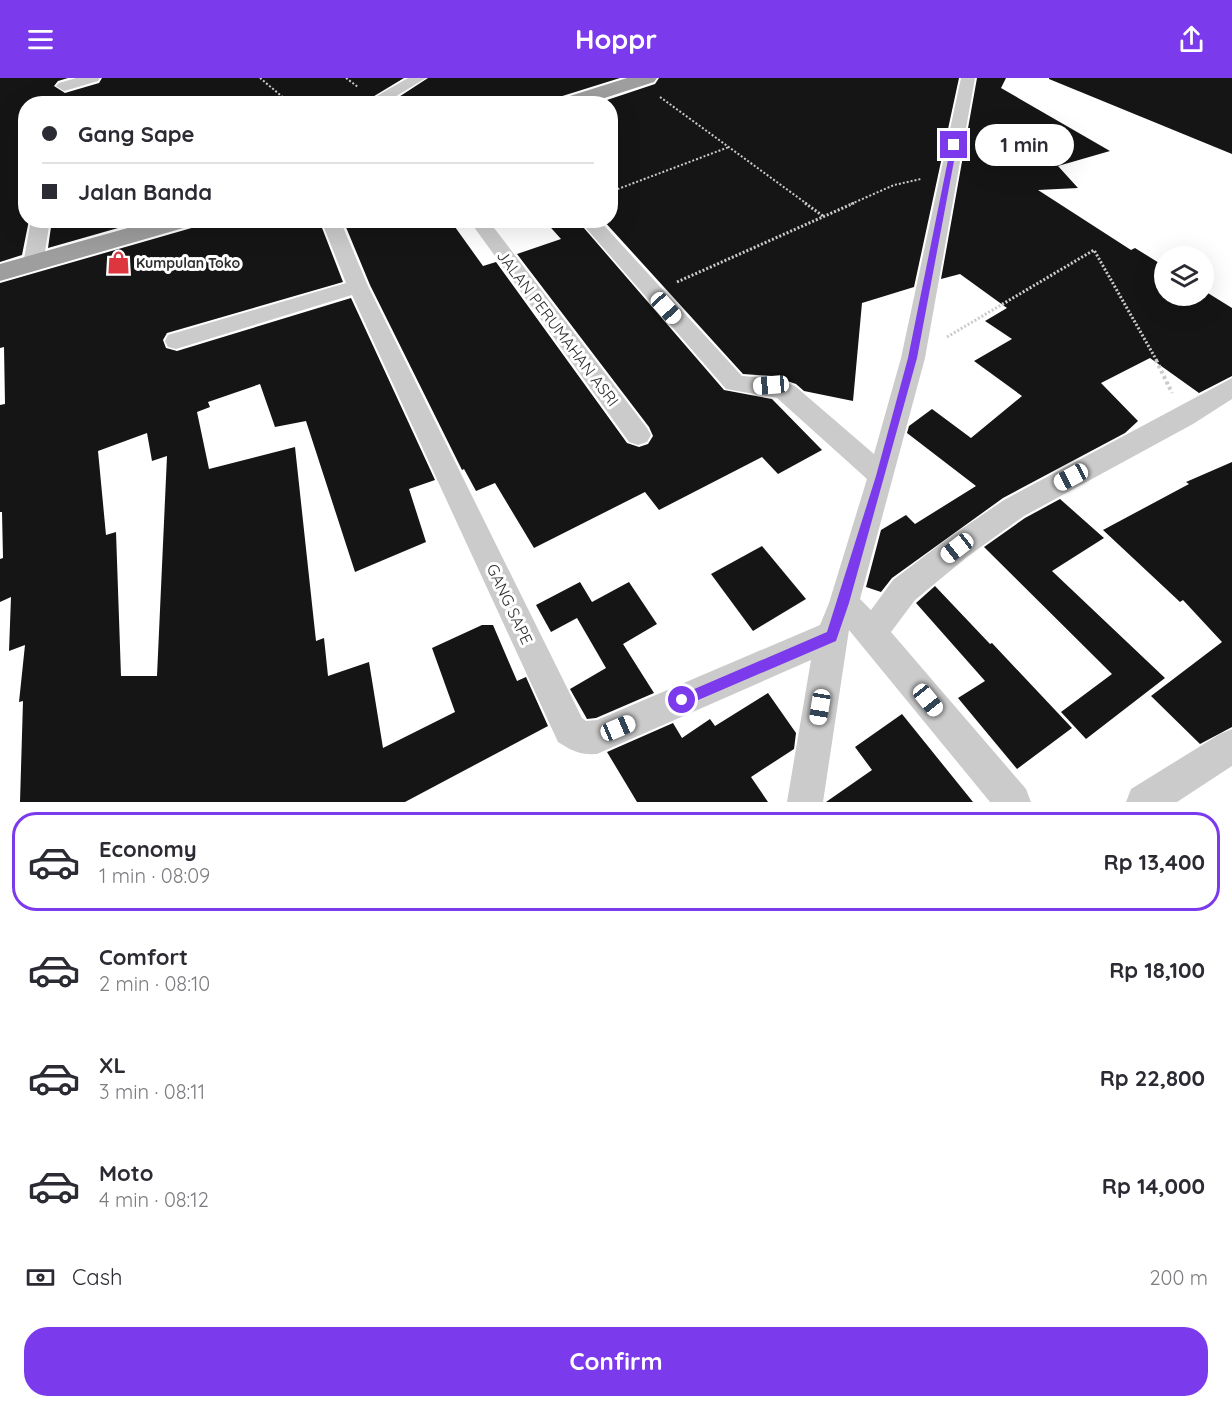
<!DOCTYPE html>
<html lang="en">
<head>
<meta charset="utf-8">
<style>
  :root { --surface:#fff; --page:#f7f7f7; --text:#2b2b33; --muted:#7c7c81; --line:#e1e1e2; --accent:#7c3aed }
  body { margin:0; font-family:Quicksand,sans-serif; background:var(--page); color:var(--text); height:100vh; display:flex; flex-direction:column; font-size:22px; white-space:nowrap }
  * { box-sizing:border-box; margin:0 }
  p { font-size:20px; color:var(--muted) }
  .icon { flex:none; width:33px; height:33px; fill:none; stroke:currentColor; stroke-width:2; stroke-linecap:round; stroke-linejoin:round }
  .map { position:relative; height:724px; overflow:hidden }
  .drawer { display:flex; flex-direction:column; background:var(--surface); flex:1 }
  .drawer>* { flex:none }
  .hud { position:absolute; left:18px; top:18px; width:600px; height:132px; border-radius:24px; box-shadow:0 6px 24px #0002; display:grid; align-content:center; height:132px; padding:0 24px; background:var(--surface) }
  .tools { position:absolute; left:1154px; top:168px; display:grid; gap:12px }
  .tools a { display:grid; place-items:center; width:60px; height:60px; border-radius:50%; background:var(--surface); box-shadow:0 6px 24px #0002; font-size:30px }
  .end { position:absolute; width:27px; height:27px; margin:-14px; border:8px solid #7c3aed; background:#fff; box-shadow:0 0 0 3px #fff }
  .from { border-radius:50% }
  .bubble { position:absolute; height:42px; border-radius:21px; background:var(--surface); box-shadow:0 6px 24px #0002; font-size:20px; font-weight:800; line-height:42px; text-align:center }
  .car { position:absolute; width:18px; height:36px; margin:-18px -9px; border-radius:8px; box-shadow:0 0 4px 2px #0007; background:linear-gradient(#fff 24%,#345 0 40%,#fff 0 76%,#345 0 86%,#fff 0) }
  .hud b { display:flex; align-items:center; gap:21px; height:57px; font-size:22px }
  .hud b+b { border-top:2px solid var(--line) }
  .hud i { width:15px; height:15px; background:var(--text) }
  ul { padding:10px 0 0; list-style:none }
  li { display:flex; align-items:center; gap:18px; height:99px; margin:0 12px 9px; padding:0 12px; border:3px solid transparent; border-radius:24px }
  li div { flex:1 }
  li b { display:block; font-size:22px }
  li em { font-style:normal; font-weight:800 }
  li.active { border-color:var(--accent) }
  li>.icon { width:54px; height:54px; stroke-width:1.5 }
  .pay { display:flex; align-items:center; gap:15px; height:66px; padding:0 24px; font-size:22px }
  .pay p { margin-inline-start:auto }
  .cta { display:flex; gap:12px; margin-top:auto; padding:12px 24px }
  .cta a { flex:1; height:69px; border-radius:24px; background:var(--accent); color:#fff; font-size:24px; font-weight:800; line-height:69px; text-align:center }
  header { display:flex; justify-content:space-between; align-items:center; height:78px; padding:0 24px; background:var(--accent); color:#fff; font-size:27px; font-weight:800 }
  .map>svg:first-child { display:block }
  .building { fill:#151515; fill-rule:evenodd }
  .lines { fill:none; stroke-linecap:round; stroke-linejoin:round }
  .path-far2 { stroke:#cbcbcb; stroke-width:2; stroke-dasharray:2 2; stroke-linecap:butt }
  .path-far1 { stroke:#cbcbcb; stroke-width:3; stroke-dasharray:2 2; stroke-linecap:butt }
  .path { stroke:#cbcbcb; stroke-width:4; stroke-dasharray:3 3; stroke-linecap:butt }
  .minor { fill:#cbcbcb; fill-rule:evenodd }
  .trunk { fill:#9e9e9e; fill-rule:evenodd }
  .route { fill:#7c3aed }
  .labels { text-anchor:middle; dominant-baseline:central; stroke-width:6; stroke-linejoin:round; paint-order:stroke }
  .far-poi-label { font-size:14px; font-weight:bold; fill:#2e2e2e; stroke:#fff; text-anchor:start }
  .street-label { font-size:16px; fill:#2e2e2e; stroke:#fff }
</style>
</head>
<body>
<header><svg class="icon" aria-label="menu" viewBox="0 0 24 24"><path d="M4 6h16M4 12h16M4 18h16"/></svg>Hoppr<svg class="icon" aria-label="share" viewBox="0 0 24 24"><path d="M12 15V3M7 8l5-5 5 5M5 13v7h14v-7"/></svg></header>
<div class="map">
<svg width="1232" height="724" viewBox="0 0 1232 724">
  <rect width="100%" height="100%" fill="#fff"/>
  <g class="building">
    <path d="M0 0H68L58 3 54 8 65 15 99 5 102 0H404L361 26H26V142H29L22 177 0 184Z"/>
    <path d="M428 0H620L556 20 552 26H388Z"/>
    <path d="M659 0H959L914 209 862 225 853 323 804 313 796 306 773 298 743 296 603 142H610V26H595L655 6Z"/>
    <path d="M977 0H1006L1001 10 1110 73 1058 88 1078 110 1038 112 1131 172 1135 170 1164 188V218H1203V212L1232 230V298L1199 315 1150 280 1101 305 1138 343 1125 355 1003 420 892 500 881 514 866 509 881 452 906 437 915 446 976 408 907 355 909 348 932 331 971 360 1022 318 974 283 1012 261 985 243 1007 230 960 196 941 201Z"/>
    <path d="M1049 0H1232V76L1049 1Z"/>
    <path d="M52 142H146L48 170Z"/>
    <path d="M199 142H319L343 204 167 255 163 262 166 270 177 273 351 220 435 402 409 411 426 464 355 494 306 343 275 349 260 306 208 324 210 329 197 334 209 391 295 369 316 563 324 560 328 598 369 584 383 670 455 634 432 570 482 547H493L517 603 526 599 548 648 405 724H20L23 623 19 624 25 567 9 573 11 519 0 524V481L3 480 2 434H0V327L5 326 4 269 0 270V205L195 149ZM147 355 152 383 167 378 157 598H121L116 454 106 457 98 373Z"/>
    <path d="M343 142H450L483 188 496 184 627 365 639 369 648 366 653 358 649 349 517 176 561 161 544 142H577L724 312 772 321 822 372 778 396 762 379 659 432 645 414 534 470 495 405 476 413 464 391 462 392 370 207Z"/>
    <path d="M1232 384V649L1200 666 1151 618 1222 564 1183 522 1180 524 1103 452 1189 406 1186 404Z"/>
    <path d="M1060 421 1104 460 1052 493 1165 600 1086 661 1061 634 1112 596 984 469 1025 440Z"/>
    <path d="M762 468 806 521 753 553 711 496Z"/>
    <path d="M580 504 592 524 629 504 657 546 623 566 654 615 596 640 587 641 570 611 606 590 577 540 551 554 536 527Z"/>
    <path d="M935 508 990 566 992 565 1072 650 1017 691 958 620 985 603 916 525Z"/>
    <path d="M768 615 796 655 794 671 751 699 768 724H637L607 674 673 645 682 660 710 641 715 648Z"/>
    <path d="M902 636 973 724H826L872 692 855 669Z"/>
  </g>
  <g class="lines">
    <g class="path-far2">
      <path d="M260 0 291 26"/>
      <path d="M346 0 358 9"/>
      <path d="M660 19 807 126"/>
      <path d="M610 114 729 69"/>
      <path d="M851 126 894 107 921 101"/>
    </g>
    <g class="path-far1">
      <path d="M805 125 823 138"/>
      <path d="M677 204 854 125"/>
      <path d="M947 259 1094 172 1157 283"/>
    </g>
    <path class="path" d="M1156 282 1172 315"/>
    <g class="minor">
      <path d="M76 0H100L98 3 64 13 56 8 59 5Z"/>
      <path d="M408 0H426L383 26H363Z"/>
      <path d="M961 0H975L925 280 860 521 871 532 893 502 947 461 1004 422 1232 300V321L1193 346 1024 438 967 479 915 522 891 554 1026 711 1031 724H990L849 552 823 724H787L811 582 597 676C580 677 572 673 558 664L352 217 176 271 168 269 165 263 168 257 346 205 321 142H340L368 208 582 640 586 643 597 642 820 547 829 525 867 401 777 320 726 311 579 142H599L742 298 772 300 795 308 874 376 901 280Z"/>
      <path d="M31 142H50L43 186 40 191 33 192 26 191 23 186Z"/>
      <path d="M469 142H488L647 350 651 357 647 364 638 367 629 364Z"/>
      <path d="M1232 651V688L1177 724H1126L1131 711 1220 656Z"/>
    </g>
    <g class="trunk">
      <path d="M627 0H657L654 4 586 26H554L557 22Z"/>
      <path d="M156 142H197L194 147 0 203V186Z"/>
    </g>
  </g>
  <path class="route" d="M954 65 957 67 917 280 849 525 836 563 682 629 678 627 676 622 678 618 827 554 876 398 908 280 951 67Z"/>
  <defs>
    <symbol id="shop-bare" viewBox="-9 -9 18 18"><path d="M-5-2.5h2.3a2.7 3.5 0 0 1 5.4 0H5L5.5 6h-11ZM-1.5-2.5h3a1.5 2.3 0 0 0-3 0Z" fill="#de363e" stroke="#fff" stroke-width="2.5" paint-order="stroke"/></symbol>
  </defs>
  <g fill-rule="evenodd">
    <use href="#shop-bare" x="102" y="168" width="33" height="33"/>
  </g>
  <g class="labels">
    <g class="far-poi-label">
      <text x="136" y="185">Kumpulan Toko</text>
    </g>
    <g class="street-label">
      <text transform="translate(558 250) rotate(53)">JALAN PERUMAHAN ASRI</text>
      <text transform="translate(510 526) rotate(65)">GANG SAPE</text>
    </g>
  </g>
</svg>
<div class="tools">
<a><svg class="icon" aria-label="layers" viewBox="0 0 24 24"><path d="M12 4l9 5-9 5-9-5zM3 14l9 5 9-5"/></svg></a>
</div>
<i class="end from" style="left:682px;top:622px"></i>
<i class="end" style="left:954px;top:67px"></i>
<div class="bubble" style="left:975px;top:46px;width:99px">1 min</div>
<i class="car" style="left:666px;top:230px;rotate:138deg"></i>
<i class="car" style="left:771px;top:307px;rotate:265deg"></i>
<i class="car" style="left:1071px;top:399px;rotate:242deg"></i>
<i class="car" style="left:957px;top:470px;rotate:232deg"></i>
<i class="car" style="left:928px;top:622px;rotate:141deg"></i>
<i class="car" style="left:820px;top:629px;rotate:189deg"></i>
<i class="car" style="left:618px;top:650px;rotate:67deg"></i>
<div class="hud">
<b><i class="from"></i>Gang Sape</b>
<b><i></i>Jalan Banda</b>
</div>
</div>
<section class="drawer">
<ul>
<li class="active"><svg class="icon" aria-label="car" viewBox="0 0 24 24"><path d="M5 17H2v-5l4-1 3-4h7l3 4 3 1v5h-3M9 17h6M6 11h13"/><circle cx="7" cy="17" r="2"/><circle cx="17" cy="17" r="2"/></svg><div><b>Economy</b><p>1 min · 08:09</p></div><em>Rp 13,400</em></li>
<li><svg class="icon" aria-label="car" viewBox="0 0 24 24"><path d="M5 17H2v-5l4-1 3-4h7l3 4 3 1v5h-3M9 17h6M6 11h13"/><circle cx="7" cy="17" r="2"/><circle cx="17" cy="17" r="2"/></svg><div><b>Comfort</b><p>2 min · 08:10</p></div><em>Rp 18,100</em></li>
<li><svg class="icon" aria-label="car" viewBox="0 0 24 24"><path d="M5 17H2v-5l4-1 3-4h7l3 4 3 1v5h-3M9 17h6M6 11h13"/><circle cx="7" cy="17" r="2"/><circle cx="17" cy="17" r="2"/></svg><div><b>XL</b><p>3 min · 08:11</p></div><em>Rp 22,800</em></li>
<li><svg class="icon" aria-label="car" viewBox="0 0 24 24"><path d="M5 17H2v-5l4-1 3-4h7l3 4 3 1v5h-3M9 17h6M6 11h13"/><circle cx="7" cy="17" r="2"/><circle cx="17" cy="17" r="2"/></svg><div><b>Moto</b><p>4 min · 08:12</p></div><em>Rp 14,000</em></li>
</ul>
<div class="pay"><svg class="icon" aria-label="cash" viewBox="0 0 24 24"><path d="M3 7h18v10H3z"/><circle cx="12" cy="12" r="2"/></svg>Cash<p>200 m</p></div>
<div class="cta"><a>Confirm</a></div>
</section>
</body>
</html>
